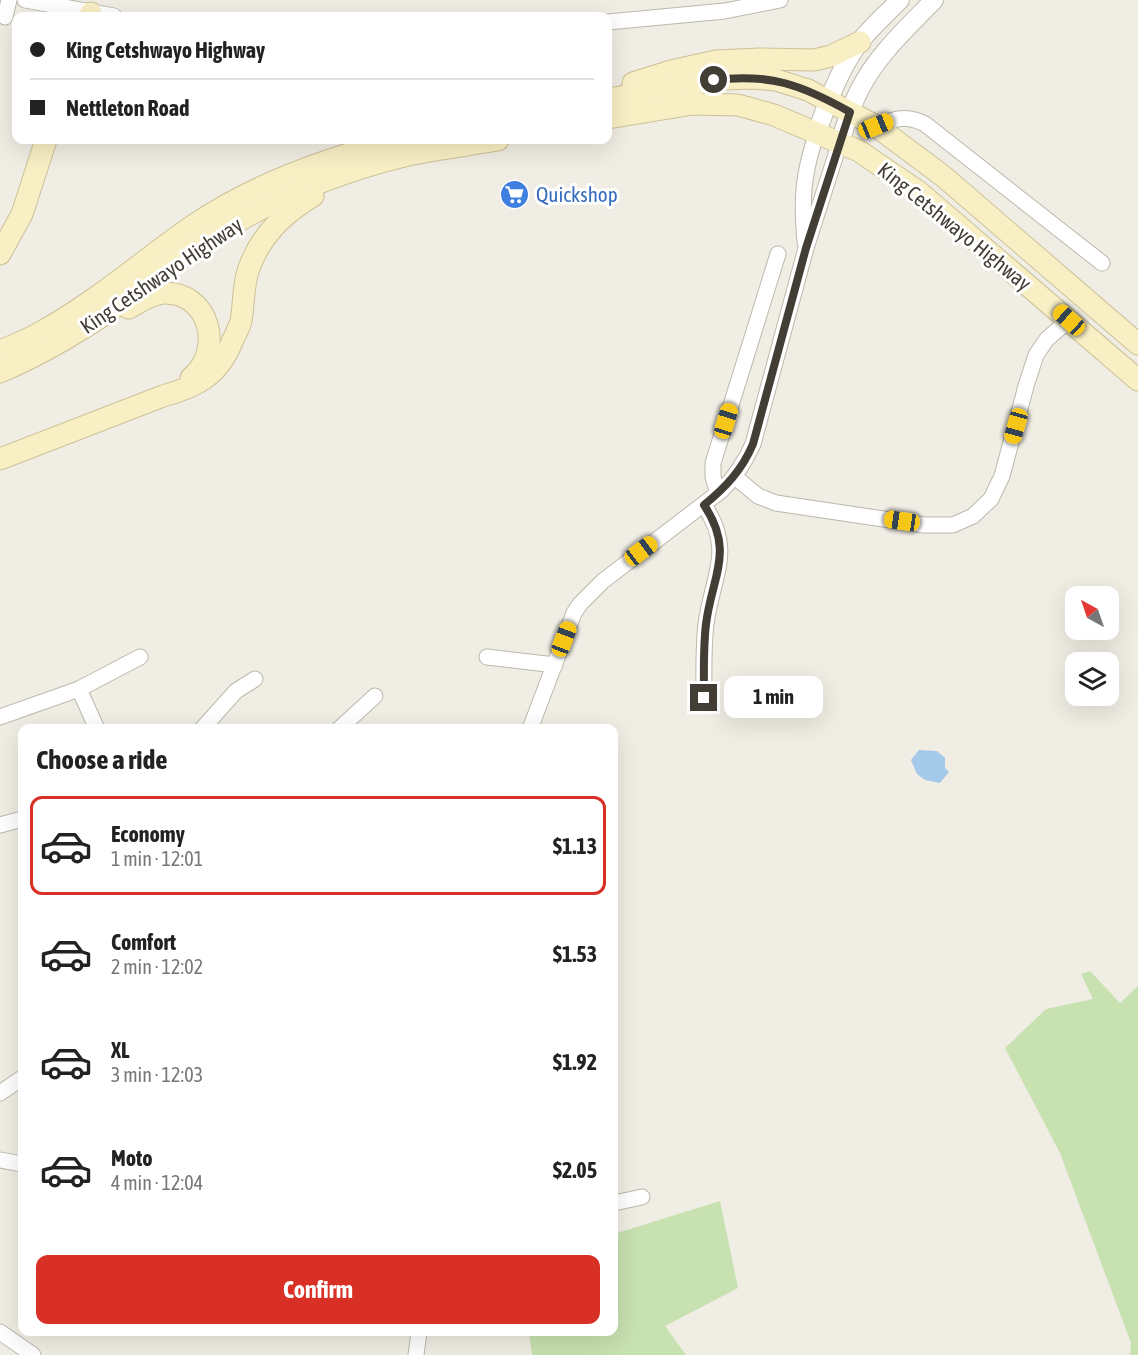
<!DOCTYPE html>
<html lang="en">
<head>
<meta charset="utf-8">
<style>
  :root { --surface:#fff; --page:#f2f2f2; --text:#222; --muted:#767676; --line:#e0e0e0; --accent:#d93025 }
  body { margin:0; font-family:"Asap Condensed",sans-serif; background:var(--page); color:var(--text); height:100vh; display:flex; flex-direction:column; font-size:22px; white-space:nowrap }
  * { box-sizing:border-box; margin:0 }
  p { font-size:20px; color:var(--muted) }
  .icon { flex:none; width:33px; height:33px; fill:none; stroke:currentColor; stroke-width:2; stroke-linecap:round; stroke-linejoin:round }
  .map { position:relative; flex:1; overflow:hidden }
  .drawer { position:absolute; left:18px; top:724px; width:600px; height:612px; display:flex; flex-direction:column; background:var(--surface); border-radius:12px; box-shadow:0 6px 24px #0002 }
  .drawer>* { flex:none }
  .guide { position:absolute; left:12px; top:12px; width:600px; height:132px; border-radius:12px; box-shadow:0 6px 24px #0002; display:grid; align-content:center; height:132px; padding:0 18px; background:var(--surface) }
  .needle { width:39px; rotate:320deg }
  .controls { position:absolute; left:1065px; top:586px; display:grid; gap:12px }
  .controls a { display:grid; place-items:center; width:54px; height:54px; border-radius:12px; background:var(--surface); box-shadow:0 6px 24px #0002; font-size:30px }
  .end { position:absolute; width:27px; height:27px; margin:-14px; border:8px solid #423d35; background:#fff; box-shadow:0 0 0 3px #fff }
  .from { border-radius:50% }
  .bubble { position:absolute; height:42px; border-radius:12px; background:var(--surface); box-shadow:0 6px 24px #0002; font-size:20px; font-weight:700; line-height:42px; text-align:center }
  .car { position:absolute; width:18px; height:36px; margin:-18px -9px; border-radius:8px; box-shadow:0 0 4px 2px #0007; background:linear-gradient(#f5c518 24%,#345 0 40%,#f5c518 0 76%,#345 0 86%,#f5c518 0) }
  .guide b { display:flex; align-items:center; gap:21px; height:57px; font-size:22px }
  .guide b+b { border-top:2px solid var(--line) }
  .guide i { width:15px; height:15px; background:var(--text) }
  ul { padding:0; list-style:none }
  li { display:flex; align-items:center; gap:18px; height:99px; margin:0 12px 9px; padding:0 6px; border:3px solid transparent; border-radius:12px }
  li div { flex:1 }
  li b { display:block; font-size:22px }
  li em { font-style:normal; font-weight:700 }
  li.active { border-color:var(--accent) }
  li>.icon { width:54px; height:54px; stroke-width:1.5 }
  h2 { padding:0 18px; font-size:27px; line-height:72px }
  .primary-button { display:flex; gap:12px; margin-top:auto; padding:12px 18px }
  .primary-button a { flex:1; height:69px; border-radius:12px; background:var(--accent); color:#fff; font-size:24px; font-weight:700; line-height:69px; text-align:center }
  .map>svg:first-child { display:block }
  .green { fill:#c8e1b0 }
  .water { fill:#a5c9e8 }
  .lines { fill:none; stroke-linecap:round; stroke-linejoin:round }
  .minor-casing { stroke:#bdb8ab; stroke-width:17 }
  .tertiary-casing { stroke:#bdb8ab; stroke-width:20 }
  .secondary-casing { stroke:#ccc197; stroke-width:23 }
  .minor { stroke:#fff; stroke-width:15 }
  .tertiary { stroke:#fff; stroke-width:18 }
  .secondary { stroke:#f9efc5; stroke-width:21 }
  .route { stroke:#423d35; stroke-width:8 }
  .labels { text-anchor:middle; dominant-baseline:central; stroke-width:6; stroke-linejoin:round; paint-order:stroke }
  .shop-label { font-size:21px; fill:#366cbe; stroke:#fff; text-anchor:start }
  .street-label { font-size:21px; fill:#423d35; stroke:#fff }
</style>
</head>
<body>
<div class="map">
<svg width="1138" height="1355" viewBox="0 0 1138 1355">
  <rect width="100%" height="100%" fill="#f0ede4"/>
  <g class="green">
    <path d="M1090 971 1120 1003 1138 986V1355H1130L1131 1343 1060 1153 1005 1048 1046 1009 1093 999 1081 974Z"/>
    <path d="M720 1201 738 1288 665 1326 686 1355H532L529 1332H614V1234Z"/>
  </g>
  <path class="water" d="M919 750 937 751 945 758V768L949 772 940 783 925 780 917 774 911 760Z"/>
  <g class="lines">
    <defs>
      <g id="minor">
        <path d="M25 0 114 16"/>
        <path d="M5 17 9 0"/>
        <path d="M608 22 725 11 780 0"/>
        <path d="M876 126C894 119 907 114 925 124L1102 263"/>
        <path d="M805 242C801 198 803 174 817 132"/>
        <path d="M735 477 758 496 776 503 924 525H953L973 516 991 499 1002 476 1026 386 1036 355 1047 339 1069 320"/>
        <path d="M718 493 713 477V463L778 254"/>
        <path d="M487 657 555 665"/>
        <path d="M79 689 97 729"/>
        <path d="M704 698C704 674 703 649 706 624 712 576 735 551 704 505"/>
        <path d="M0 717 79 689 140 657"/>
        <path d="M202 729 236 691 255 679"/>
        <path d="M339 729 375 696"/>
        <path d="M530 729 574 613 580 604 603 581 722 490C736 476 745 462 753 444L806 248 840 142"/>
        <path d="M0 825 22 819"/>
        <path d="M0 1093 22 1078"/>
        <path d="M0 1160 22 1164"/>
        <path d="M614 1203 642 1197"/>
        <path d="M0 1332 33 1355"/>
        <path d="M416 1355 419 1332"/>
      </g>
      <g id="tertiary">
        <path d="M817 132C828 101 839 71 858 44 870 28 886 14 900 0"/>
        <path d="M840 142C846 124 851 106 860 89 877 55 908 27 934 0"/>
      </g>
      <g id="secondary">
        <path d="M89 16 91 13"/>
        <path d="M633 83 671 71 716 61 760 59 814 60 831 56 860 42"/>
        <path d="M608 99 724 79 752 78 776 80 808 90 876 126 943 176 1138 344"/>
        <path d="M608 118 693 104 738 105 774 115 859 151 919 192 1138 380"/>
        <path d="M0 254 22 214 46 140"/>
        <path d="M129 308C139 302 151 294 163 293 209 291 225 350 191 378"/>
        <path d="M0 351C14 345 28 340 41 332 96 302 143 260 194 225 256 183 327 158 399 140"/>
        <path d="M0 372C33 358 65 340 96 320 131 298 161 270 195 247 259 205 333 173 408 155 437 149 468 145 498 140"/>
        <path d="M0 459 163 396C196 387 218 376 232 342 235 335 239 328 241 321 244 304 243 287 248 271 259 237 284 213 313 196"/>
      </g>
    </defs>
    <use href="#minor" class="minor-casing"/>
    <use href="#tertiary" class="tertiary-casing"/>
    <use href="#secondary" class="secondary-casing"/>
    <use href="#minor" class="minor"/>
    <use href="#tertiary" class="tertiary"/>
    <use href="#secondary" class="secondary"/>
  </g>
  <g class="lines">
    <path class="route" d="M704 698C704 674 703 649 706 624 712 576 735 551 704 505 726 487 742 470 753 444L806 248 850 112C802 85 770 73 714 80"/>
  </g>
  <defs>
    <symbol id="supermarket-disc" viewBox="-11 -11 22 22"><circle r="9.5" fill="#3f7fe0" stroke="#fff"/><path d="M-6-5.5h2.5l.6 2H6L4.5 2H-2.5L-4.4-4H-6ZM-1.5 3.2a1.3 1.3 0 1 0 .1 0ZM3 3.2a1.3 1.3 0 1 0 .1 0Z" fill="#fff"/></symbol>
  </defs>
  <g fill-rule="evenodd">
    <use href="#supermarket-disc" x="498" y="178" width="33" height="33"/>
  </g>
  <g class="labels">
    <g class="shop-label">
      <text x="536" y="194">Quickshop</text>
    </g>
    <g class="street-label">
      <text transform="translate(955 226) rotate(39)">King Cetshwayo Highway</text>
      <text transform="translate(161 275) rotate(-34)">King Cetshwayo Highway</text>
    </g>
  </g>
</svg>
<div class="controls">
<a><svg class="needle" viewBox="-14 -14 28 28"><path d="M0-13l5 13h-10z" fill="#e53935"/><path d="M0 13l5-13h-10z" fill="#767676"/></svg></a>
<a><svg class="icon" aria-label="layers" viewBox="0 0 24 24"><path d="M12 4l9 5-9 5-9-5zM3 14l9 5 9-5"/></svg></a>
</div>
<i class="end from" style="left:714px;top:80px"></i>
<i class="end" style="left:704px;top:698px"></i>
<div class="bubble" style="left:724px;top:676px;width:99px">1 min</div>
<i class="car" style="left:876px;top:126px;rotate:68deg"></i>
<i class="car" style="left:1069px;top:320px;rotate:312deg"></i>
<i class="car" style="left:726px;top:421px;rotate:17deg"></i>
<i class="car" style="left:1016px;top:426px;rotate:196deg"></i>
<i class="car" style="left:902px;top:521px;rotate:278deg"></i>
<i class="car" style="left:641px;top:551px;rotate:53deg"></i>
<i class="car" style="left:564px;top:639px;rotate:21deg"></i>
<div class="guide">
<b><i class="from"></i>King Cetshwayo Highway</b>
<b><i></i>Nettleton Road</b>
</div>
<section class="drawer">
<h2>Choose a ride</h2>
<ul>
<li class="active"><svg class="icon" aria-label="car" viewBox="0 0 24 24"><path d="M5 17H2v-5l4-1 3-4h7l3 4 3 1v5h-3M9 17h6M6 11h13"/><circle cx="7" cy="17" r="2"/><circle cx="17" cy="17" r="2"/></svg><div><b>Economy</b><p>1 min · 12:01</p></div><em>$1.13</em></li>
<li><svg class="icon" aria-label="car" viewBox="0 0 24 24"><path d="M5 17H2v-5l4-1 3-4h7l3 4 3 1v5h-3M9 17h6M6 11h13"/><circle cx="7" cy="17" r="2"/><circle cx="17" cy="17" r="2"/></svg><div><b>Comfort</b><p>2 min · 12:02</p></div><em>$1.53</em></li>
<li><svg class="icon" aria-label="car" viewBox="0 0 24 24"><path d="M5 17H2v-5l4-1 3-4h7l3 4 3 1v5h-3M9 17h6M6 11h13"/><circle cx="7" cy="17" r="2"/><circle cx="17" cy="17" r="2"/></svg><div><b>XL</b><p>3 min · 12:03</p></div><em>$1.92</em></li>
<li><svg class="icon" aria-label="car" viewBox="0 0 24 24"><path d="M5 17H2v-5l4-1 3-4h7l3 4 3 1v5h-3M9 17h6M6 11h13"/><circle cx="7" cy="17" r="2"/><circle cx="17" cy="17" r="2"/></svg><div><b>Moto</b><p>4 min · 12:04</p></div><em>$2.05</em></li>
</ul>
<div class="primary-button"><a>Confirm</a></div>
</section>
</div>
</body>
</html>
